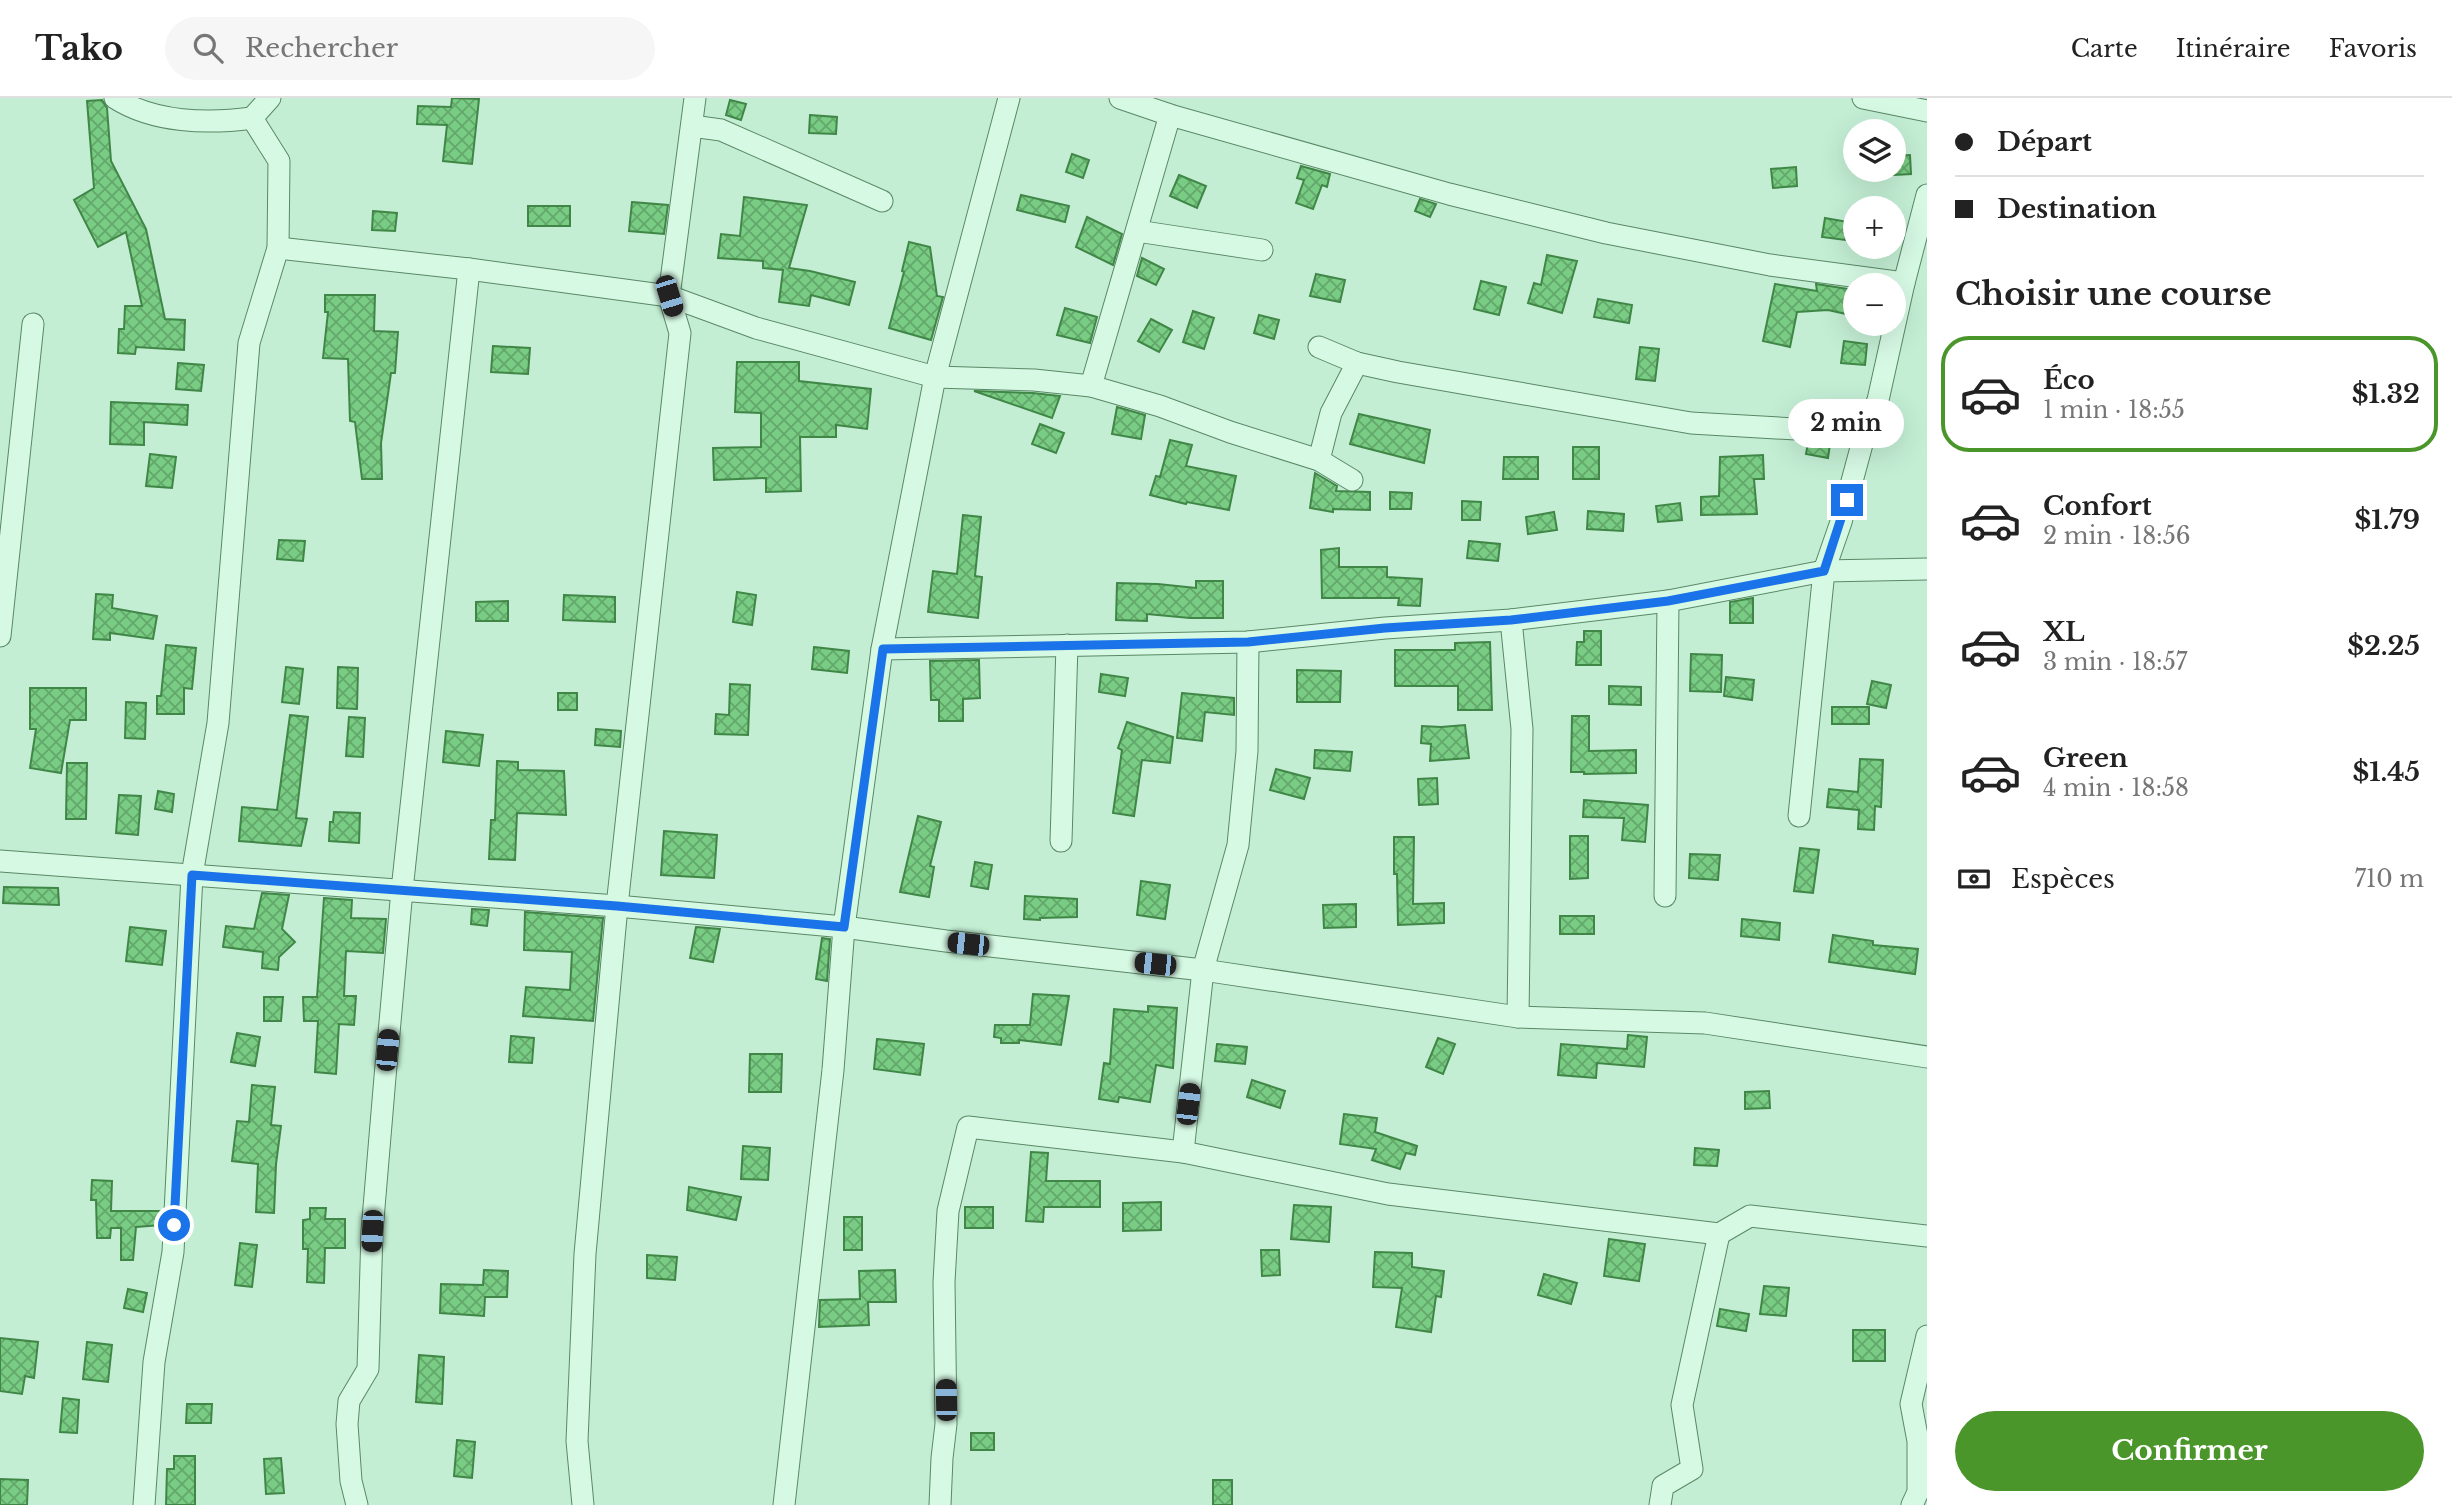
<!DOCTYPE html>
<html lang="fr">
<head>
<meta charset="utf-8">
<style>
  :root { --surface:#fff; --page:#f6f6f6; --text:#222; --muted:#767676; --line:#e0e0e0; --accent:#4b962a }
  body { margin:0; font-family:"Libre Baskerville",serif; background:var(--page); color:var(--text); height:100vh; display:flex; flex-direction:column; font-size:26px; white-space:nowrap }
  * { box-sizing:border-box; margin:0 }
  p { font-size:23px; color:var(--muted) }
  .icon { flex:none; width:38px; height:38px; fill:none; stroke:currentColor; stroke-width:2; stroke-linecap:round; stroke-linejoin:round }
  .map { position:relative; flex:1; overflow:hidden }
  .side { display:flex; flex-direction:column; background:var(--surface); width:525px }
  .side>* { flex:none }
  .top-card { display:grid; align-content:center; height:154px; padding:0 28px; background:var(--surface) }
  .buttons { position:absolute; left:1843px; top:21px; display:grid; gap:14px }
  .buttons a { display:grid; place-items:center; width:63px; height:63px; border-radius:50%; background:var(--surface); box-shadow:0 7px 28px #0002; font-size:35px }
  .end { position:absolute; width:32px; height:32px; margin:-16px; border:9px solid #1a73e8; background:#fff; box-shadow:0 0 0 4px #fff }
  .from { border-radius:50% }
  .bubble { position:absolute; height:49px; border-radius:24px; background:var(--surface); box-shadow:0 7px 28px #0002; font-size:23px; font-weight:800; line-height:49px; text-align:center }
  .car { position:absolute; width:21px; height:42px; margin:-21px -10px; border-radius:9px; box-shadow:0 0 5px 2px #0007; background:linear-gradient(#222 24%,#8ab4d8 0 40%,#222 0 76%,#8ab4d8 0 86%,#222 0) }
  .top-card b { display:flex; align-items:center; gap:24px; height:66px; font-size:26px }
  .top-card b+b { border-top:2px solid var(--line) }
  .top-card i { width:18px; height:18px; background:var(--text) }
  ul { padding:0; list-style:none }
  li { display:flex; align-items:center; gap:21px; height:116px; margin:0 14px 10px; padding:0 14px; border:4px solid transparent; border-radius:28px }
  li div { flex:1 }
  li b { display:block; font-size:26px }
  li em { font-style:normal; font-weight:800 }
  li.on { border-color:var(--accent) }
  li>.icon { width:63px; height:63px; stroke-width:1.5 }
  h2 { padding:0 28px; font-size:32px; line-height:84px }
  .pay { display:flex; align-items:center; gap:18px; height:77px; padding:0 28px; font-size:26px }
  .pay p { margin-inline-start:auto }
  .cta { display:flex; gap:14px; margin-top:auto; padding:14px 28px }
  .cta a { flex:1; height:80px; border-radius:42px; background:var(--accent); color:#fff; font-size:28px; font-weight:800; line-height:80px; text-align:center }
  header { display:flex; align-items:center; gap:42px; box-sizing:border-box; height:98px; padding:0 35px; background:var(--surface); border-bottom:2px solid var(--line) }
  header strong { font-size:33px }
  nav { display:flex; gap:38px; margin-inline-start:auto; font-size:24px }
  .search { width:490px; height:63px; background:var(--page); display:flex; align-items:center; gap:18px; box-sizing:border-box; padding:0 24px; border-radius:38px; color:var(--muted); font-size:26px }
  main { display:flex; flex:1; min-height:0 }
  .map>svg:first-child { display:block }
  .building { fill:url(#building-cross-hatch); stroke:#408747; stroke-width:2 }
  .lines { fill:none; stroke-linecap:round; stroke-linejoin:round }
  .minor-casing { stroke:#5a8865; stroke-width:23 }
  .minor { stroke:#d6f9e4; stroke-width:21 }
  .route { stroke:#1a73e8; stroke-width:9 }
</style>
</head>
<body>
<header>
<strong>Tako</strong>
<div class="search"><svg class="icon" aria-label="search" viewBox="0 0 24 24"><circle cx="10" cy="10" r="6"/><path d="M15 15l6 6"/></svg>Rechercher</div>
<nav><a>Carte</a><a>Itinéraire</a><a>Favoris</a></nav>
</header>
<main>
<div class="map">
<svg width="1927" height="1407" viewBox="0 0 1927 1407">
  <defs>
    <pattern id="building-cross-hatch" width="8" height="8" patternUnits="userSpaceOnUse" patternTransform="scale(1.75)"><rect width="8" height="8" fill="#79cc83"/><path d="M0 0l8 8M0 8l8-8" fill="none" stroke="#63a76b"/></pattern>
  </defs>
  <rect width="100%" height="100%" fill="#c3eed4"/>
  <g class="building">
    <path d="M452 0 479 1 472 66 443 63 447 27 417 26 418 8 451 9Z"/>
    <path d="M102 2 107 10 111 63 146 131 165 221 185 222 184 252 136 249 135 256 118 255 119 231H124L125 208H142L126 134 98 149 74 102 94 90 87 3Z"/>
    <path d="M730 2 746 6 741 22 726 17Z"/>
    <path d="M810 17 837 19 836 36 809 35Z"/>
    <path d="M1072 56 1089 62 1083 80 1066 74Z"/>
    <path d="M1910 57 1911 76 1894 77V58Z"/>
    <path d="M1301 68 1330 76 1327 89 1322 87 1313 111 1296 105 1304 82 1297 80Z"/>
    <path d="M1796 69 1797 88 1773 90 1771 71Z"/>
    <path d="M1179 77 1206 88 1197 110 1170 98Z"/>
    <path d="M1021 97 1069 108 1065 124 1017 112Z"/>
    <path d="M744 99 807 107 789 170 810 173 855 184 849 207 811 197 809 208 779 204 783 172 763 170V163L718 160 721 136 740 138Z"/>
    <path d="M1420 101 1436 106 1430 119 1415 113Z"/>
    <path d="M632 104 668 107 664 136 629 133Z"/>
    <rect x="528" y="108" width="42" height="20"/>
    <path d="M373 113 397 115 395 133 372 132Z"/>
    <path d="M1087 119 1122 136 1113 167 1076 149Z"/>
    <path d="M1825 120 1848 124 1845 142 1822 139Z"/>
    <path d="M909 144 930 149 937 198 943 199 931 242 889 230 904 174 902 173Z"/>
    <path d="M1547 157 1577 163 1562 215 1528 205 1534 185 1541 187Z"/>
    <path d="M1142 160 1164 171 1156 187 1137 178Z"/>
    <path d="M1316 176 1345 182 1340 204 1310 198Z"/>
    <path d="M1481 183 1506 189 1499 217 1474 211Z"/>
    <path d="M1775 186 1817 193 1816 186 1855 192V218L1828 212 1797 214 1790 249 1763 243Z"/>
    <path d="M325 197H375L374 233 398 234 395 275H391L381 345 382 381H362L355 324 350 323 348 261 323 260 328 214H325Z"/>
    <path d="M1598 201 1632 207 1629 225 1594 219Z"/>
    <path d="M1065 210 1097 219 1090 245 1057 237Z"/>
    <path d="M1193 213 1214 220 1204 251 1183 244Z"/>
    <path d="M1259 217 1279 222 1274 241 1254 235Z"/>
    <path d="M1151 221 1172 232 1159 254 1138 243Z"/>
    <path d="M1844 243 1867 246 1865 267 1841 265Z"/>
    <path d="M493 248 530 250 528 276 491 274Z"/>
    <path d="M1640 249 1659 251 1655 283 1636 281Z"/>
    <path d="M737 264H799V283L871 291 867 331 836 327V339H800L801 393 766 394V380L714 382 713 350 761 349V315L735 314Z"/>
    <path d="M178 265 204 267 201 293 176 291Z"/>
    <path d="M974 293 1033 295 1060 298 1052 320Z"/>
    <path d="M111 304 188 307 187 327 144 324V347L110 346Z"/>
    <path d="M1117 309 1145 317 1141 341 1112 336Z"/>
    <path d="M1359 316 1430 332 1424 365 1350 346Z"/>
    <path d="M1040 326 1064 335 1056 355 1032 346Z"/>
    <path d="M1170 342 1192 347 1186 368 1236 378 1229 412 1187 404 1186 406 1150 397 1156 378 1160 379Z"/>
    <path d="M1808 345 1830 346 1828 360 1806 356Z"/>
    <rect x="1573" y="349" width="26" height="32"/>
    <path d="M150 356 176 359 172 390 146 388Z"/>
    <path d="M1763 357 1764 381H1754L1757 416 1701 417V399L1719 398 1720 359Z"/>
    <path d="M1504 359H1538V381H1503Z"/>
    <path d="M1315 375 1337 388 1336 393 1370 394V412L1333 411V414L1310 410Z"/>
    <path d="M1390 394 1412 395 1411 411H1390Z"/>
    <path d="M1462 403 1481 404 1480 422H1462Z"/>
    <path d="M1680 405 1682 422 1658 424 1656 408Z"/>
    <path d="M1588 413 1624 416 1623 433 1587 431Z"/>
    <path d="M1554 414 1557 432 1528 436 1526 419Z"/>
    <path d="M963 417 981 419 975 478 982 479 978 520 928 514 933 473 957 476Z"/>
    <path d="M279 442 305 443 303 463 277 461Z"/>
    <path d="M1469 443 1500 446 1498 463 1467 460Z"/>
    <path d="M1339 450V469H1387V479L1422 481 1420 508 1398 507 1399 500H1322L1321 452Z"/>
    <path d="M1196 483H1223V520H1190L1147 516V523L1116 522 1117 485 1158 486 1196 490Z"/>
    <path d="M737 494 756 497 752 527 733 524Z"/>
    <path d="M96 496 113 497 112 510 157 518 153 541 110 535V542L93 541Z"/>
    <path d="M564 497 615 499V524L563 522Z"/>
    <path d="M1753 500V525H1730V504Z"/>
    <path d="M508 503V523H476V504Z"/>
    <path d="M1584 533H1601V567H1576L1577 544H1584Z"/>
    <path d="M1490 544 1492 612H1458V588H1395V552H1455V545Z"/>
    <path d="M166 547 196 550 192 591 184 590V616H157V598H161Z"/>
    <path d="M814 549 849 553 847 575 812 571Z"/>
    <path d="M1691 556 1722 557 1721 594 1690 593Z"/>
    <path d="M979 562 980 600 963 601V623H939V602H931L930 563Z"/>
    <path d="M286 569 303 571 299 606 282 604Z"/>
    <path d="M338 569 358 570 357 611 337 610Z"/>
    <path d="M1297 572 1341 573 1340 604H1297Z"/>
    <path d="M1101 576 1128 580 1125 598 1099 594Z"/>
    <path d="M1726 579 1754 582 1752 602 1724 598Z"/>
    <path d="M1872 583 1891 587 1886 610 1867 606Z"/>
    <path d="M730 586 750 587 748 637 715 636 716 616 729 617Z"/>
    <path d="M1609 588 1641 589V607L1609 606Z"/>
    <path d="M30 590H86V622H70L61 675 30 670 36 631H30Z"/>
    <rect x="558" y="595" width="19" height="17"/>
    <path d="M1182 595 1234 600V617L1205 614 1202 643 1177 640Z"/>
    <path d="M126 604 146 605 145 641 125 640Z"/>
    <rect x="1832" y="609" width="37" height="17"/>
    <path d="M290 617 308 619 296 720 307 721 301 748 239 743 242 709 277 712Z"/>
    <path d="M1572 618H1589V653L1636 652V675L1584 676V674H1571Z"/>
    <path d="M349 619 365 620 363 659 346 658Z"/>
    <path d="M1127 624 1173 639 1170 665 1142 662 1134 718 1113 715 1122 652 1118 650Z"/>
    <path d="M1465 627 1469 660 1430 663 1431 646 1421 645 1422 628 1441 629Z"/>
    <path d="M596 631 621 633 620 649 595 647Z"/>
    <path d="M446 633 483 637 479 668 443 664Z"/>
    <path d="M1315 652 1352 654 1350 673 1314 670Z"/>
    <path d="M1860 661 1883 662 1881 709 1875 708 1874 732 1858 731 1859 712 1827 709 1829 691 1858 694Z"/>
    <path d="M497 663 518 664V672L564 673 566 717 517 715 515 762 489 761 491 722H495Z"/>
    <path d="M67 665H87L86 721H66Z"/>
    <path d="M1276 671 1310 680 1304 701 1270 692Z"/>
    <path d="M1437 680 1438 706 1419 707 1418 681Z"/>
    <path d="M158 693 174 696 172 714 155 711Z"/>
    <path d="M119 697 141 698 138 737 116 735Z"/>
    <path d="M1584 702 1648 707 1645 744 1622 742 1624 720 1583 719Z"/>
    <path d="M334 714 360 715 359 745 329 743 330 724H333Z"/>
    <path d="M918 718 941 724 930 768 934 769 929 799 900 794Z"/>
    <path d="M664 733 717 737 714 780 661 777Z"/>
    <path d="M1570 738H1588V780L1570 781Z"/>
    <path d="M1394 739H1414L1413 806 1444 805V825L1398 827 1397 776H1394Z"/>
    <path d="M1800 750 1819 752 1813 795 1794 793Z"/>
    <path d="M1690 756 1720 757 1718 782 1689 780Z"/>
    <path d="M975 764 992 767 988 791 971 788Z"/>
    <path d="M1141 783 1170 787 1165 821 1137 817Z"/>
    <path d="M4 789 58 790 59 807 3 805Z"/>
    <path d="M262 795 289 797 282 831 295 844 279 859 278 872 262 870 263 854 223 849 226 828 254 831Z"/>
    <path d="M1025 798 1077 801V819L1040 820V822L1024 821Z"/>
    <path d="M324 800 352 802 351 820 386 821 383 855 346 853 344 898H356L354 927 339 926 336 976 315 974 318 923H304L303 899H317Z"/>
    <path d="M1356 806V829L1324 830 1323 807Z"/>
    <path d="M472 811 489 812 487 828 471 826Z"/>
    <path d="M525 814 603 820 593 923 523 918 526 889 570 892 572 854 524 852Z"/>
    <rect x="1560" y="818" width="34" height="18"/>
    <path d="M1742 821 1780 825 1779 842 1741 838Z"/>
    <path d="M130 829 166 833 162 867 126 863Z"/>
    <path d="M696 829 720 831 713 864 690 860Z"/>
    <path d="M1833 837 1873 843V847L1918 851 1915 876 1829 864Z"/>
    <path d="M822 840 830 841 827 883 816 881Z"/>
    <path d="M1033 896 1069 898 1061 947 1019 942V945H1001V940L994 939 995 927H1030Z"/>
    <path d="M264 899H283L281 923H264Z"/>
    <path d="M1148 908 1177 910 1173 970 1156 967 1150 1004 1119 999 1118 1004 1099 1001 1104 965 1110 966 1114 911 1148 914Z"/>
    <path d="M237 935 260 939 255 968 231 964Z"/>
    <path d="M1628 937 1647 939 1644 969 1597 965 1596 980 1558 977 1561 946 1627 951Z"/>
    <path d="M511 938 534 940 532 965 509 964Z"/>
    <path d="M1438 940 1455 946 1443 976 1426 969Z"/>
    <path d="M877 941 924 946 920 977 874 971Z"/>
    <path d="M1217 946 1247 949 1245 966 1215 963Z"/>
    <path d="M750 956H782L781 994H749Z"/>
    <path d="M1252 982 1285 993 1280 1010 1247 999Z"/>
    <path d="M252 987 275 989 271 1027 281 1028 276 1066 274 1115 256 1114 258 1066 232 1063 237 1023 249 1024Z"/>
    <path d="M1769 993 1770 1010 1745 1011V994Z"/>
    <path d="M1344 1016 1377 1020 1375 1034 1417 1048 1415 1057 1406 1055 1400 1071 1372 1062 1376 1051 1340 1046Z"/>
    <path d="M743 1048 770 1050 768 1082 741 1081Z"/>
    <path d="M1695 1050 1719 1052 1717 1068 1694 1067Z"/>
    <path d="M1031 1054 1048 1055 1046 1083H1100V1109H1044L1043 1124 1026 1123Z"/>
    <path d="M92 1082 112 1083 111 1113H162L161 1127 136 1129 133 1162H121V1130H111L110 1140H97L96 1102H91Z"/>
    <path d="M689 1089 741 1099 736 1122 687 1112Z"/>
    <path d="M1161 1104V1132L1123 1133V1105Z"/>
    <path d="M1294 1107 1331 1109 1329 1144 1291 1141Z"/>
    <rect x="965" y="1109" width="28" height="21"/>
    <path d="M310 1110H326L325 1121H345V1150H325L324 1185 307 1184 308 1151H303V1122L310 1121Z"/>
    <rect x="844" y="1119" width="18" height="33"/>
    <path d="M1609 1141 1645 1146 1639 1183 1604 1178Z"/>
    <path d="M240 1145 257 1147 252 1189 235 1187Z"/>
    <path d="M1261 1152H1279L1280 1177 1262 1178Z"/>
    <path d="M1375 1154 1412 1155V1169L1444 1173 1441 1199 1436 1198 1431 1234 1396 1229 1402 1190 1373 1189Z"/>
    <path d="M647 1157 677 1159 675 1182 647 1180Z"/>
    <path d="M484 1172 508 1173 507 1199H485L484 1218 440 1215 441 1186 483 1187Z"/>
    <path d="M895 1172 896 1204H868L869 1227 819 1229 820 1202 860 1201 859 1173Z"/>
    <path d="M1544 1176 1577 1185 1571 1206 1538 1197Z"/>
    <path d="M1764 1188 1789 1190 1786 1218 1760 1216Z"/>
    <path d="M128 1191 147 1195 143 1214 124 1210Z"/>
    <path d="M1720 1211 1749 1216 1746 1233 1717 1228Z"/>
    <rect x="1853" y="1232" width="32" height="31"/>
    <path d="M0 1240 38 1244 34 1280 25 1278 22 1296 0 1293Z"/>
    <path d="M87 1244 112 1247 108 1284 83 1281Z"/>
    <path d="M419 1257 444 1259 442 1306 416 1304Z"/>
    <path d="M63 1300 79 1302 77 1335 60 1334Z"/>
    <path d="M187 1306H212L211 1325H186Z"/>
    <rect x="971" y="1335" width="23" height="17"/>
    <path d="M457 1342 475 1344 472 1380 454 1378Z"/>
    <path d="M174 1358H195V1407H166L167 1371H174Z"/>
    <path d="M281 1360 284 1395 266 1396 264 1361Z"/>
    <path d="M0 1381 28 1382 27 1407H0Z"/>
    <rect x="1213" y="1382" width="19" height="25"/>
  </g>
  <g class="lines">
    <defs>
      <g id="minor">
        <path d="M115 0C154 25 208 26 252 20L270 0"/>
        <path d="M1120 0 1170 17 1449 96 1606 135 1770 167 1904 185"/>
        <path d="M1863 0 1927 13"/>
        <path d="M692 28 721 32 882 103"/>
        <path d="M1137 133 1262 152"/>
        <path d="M278 150 469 171 669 198 756 230 935 279 1034 282 1091 288 1160 308 1230 334 1319 362 1352 382"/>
        <path d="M1319 249 1357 265 1398 274 1691 325 1865 335"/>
        <path d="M1091 288 1170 17"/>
        <path d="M1319 362 1331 315 1357 265"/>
        <path d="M1511 522 1522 631 1518 919"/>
        <path d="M0 538 33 226"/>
        <path d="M882 551 1248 544 1385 530 1511 522 1668 503 1824 473 1927 471"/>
        <path d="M1799 718 1824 473 1841 424 1865 335 1878 302 1904 185 1927 97"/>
        <path d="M1061 743 1067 547"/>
        <path d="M0 763 617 808 844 829 946 843 1203 872 1518 919 1705 925 1927 959"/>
        <path d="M1665 798 1668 503"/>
        <path d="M1183 1054 1203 872 1238 747 1247 653 1248 544"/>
        <path d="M144 1407 154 1264 173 1154 192 777 218 625 249 245 278 150 279 63 252 20"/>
        <path d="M357 1407 351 1383 347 1326 349 1303 368 1271 372 1133 385 979 402 792 469 171"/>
        <path d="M583 1407 577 1343 585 1156 617 808 680 235 669 198 695 0"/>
        <path d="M784 1407 833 972 844 829 882 551 935 279 1009 0"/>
        <path d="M940 1407 942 1360 946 1326 944 1184 948 1113 968 1029 1183 1054 1388 1096 1719 1136 1750 1118 1927 1138"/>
        <path d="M1660 1407 1663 1388 1692 1371 1682 1307 1719 1136"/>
        <path d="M1912 1407 1918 1394V1343L1911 1306 1927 1238"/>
      </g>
    </defs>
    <use href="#minor" class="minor-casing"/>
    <use href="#minor" class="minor"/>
  </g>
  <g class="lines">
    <path class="route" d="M174 1127 192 777 617 808 844 829 883 551 1248 544 1385 530 1511 522 1668 503 1824 473 1847 402"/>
  </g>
</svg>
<div class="buttons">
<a><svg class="icon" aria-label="layers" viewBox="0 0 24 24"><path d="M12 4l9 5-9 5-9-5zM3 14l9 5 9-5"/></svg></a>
<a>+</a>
<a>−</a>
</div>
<i class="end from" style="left:174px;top:1127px"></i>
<i class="end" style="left:1847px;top:402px"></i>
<div class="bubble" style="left:1788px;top:301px;width:116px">2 min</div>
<i class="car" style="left:669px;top:198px;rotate:163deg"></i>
<i class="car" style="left:968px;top:846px;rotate:276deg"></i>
<i class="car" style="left:1155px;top:866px;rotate:276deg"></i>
<i class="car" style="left:387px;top:952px;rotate:5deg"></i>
<i class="car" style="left:1188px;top:1006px;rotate:7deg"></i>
<i class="car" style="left:372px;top:1133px;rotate:183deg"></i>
<i class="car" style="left:946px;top:1302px;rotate:359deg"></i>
</div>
<section class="side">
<div class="top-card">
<b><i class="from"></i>Départ</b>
<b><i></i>Destination</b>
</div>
<h2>Choisir une course</h2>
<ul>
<li class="on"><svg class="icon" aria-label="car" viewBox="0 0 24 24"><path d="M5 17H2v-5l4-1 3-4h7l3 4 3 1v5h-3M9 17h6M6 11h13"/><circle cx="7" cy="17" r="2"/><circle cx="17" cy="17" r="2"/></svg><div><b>Éco</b><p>1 min · 18:55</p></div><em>$1.32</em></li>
<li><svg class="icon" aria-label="car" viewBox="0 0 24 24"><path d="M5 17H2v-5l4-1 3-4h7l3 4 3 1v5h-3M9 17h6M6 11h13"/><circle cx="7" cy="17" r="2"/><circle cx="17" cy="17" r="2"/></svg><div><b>Confort</b><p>2 min · 18:56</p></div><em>$1.79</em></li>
<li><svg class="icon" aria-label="car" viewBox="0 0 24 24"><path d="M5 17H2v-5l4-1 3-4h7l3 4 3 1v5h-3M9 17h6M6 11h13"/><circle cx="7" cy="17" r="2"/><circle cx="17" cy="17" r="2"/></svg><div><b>XL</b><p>3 min · 18:57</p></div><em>$2.25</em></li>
<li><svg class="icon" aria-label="car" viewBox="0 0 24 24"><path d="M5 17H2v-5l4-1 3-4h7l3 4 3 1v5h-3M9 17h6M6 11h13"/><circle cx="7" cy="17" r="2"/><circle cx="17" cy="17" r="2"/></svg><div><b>Green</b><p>4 min · 18:58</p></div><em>$1.45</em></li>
</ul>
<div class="pay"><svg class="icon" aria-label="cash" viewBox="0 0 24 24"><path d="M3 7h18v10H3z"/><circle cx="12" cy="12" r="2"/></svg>Espèces<p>710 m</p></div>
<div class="cta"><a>Confirmer</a></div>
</section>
</main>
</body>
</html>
